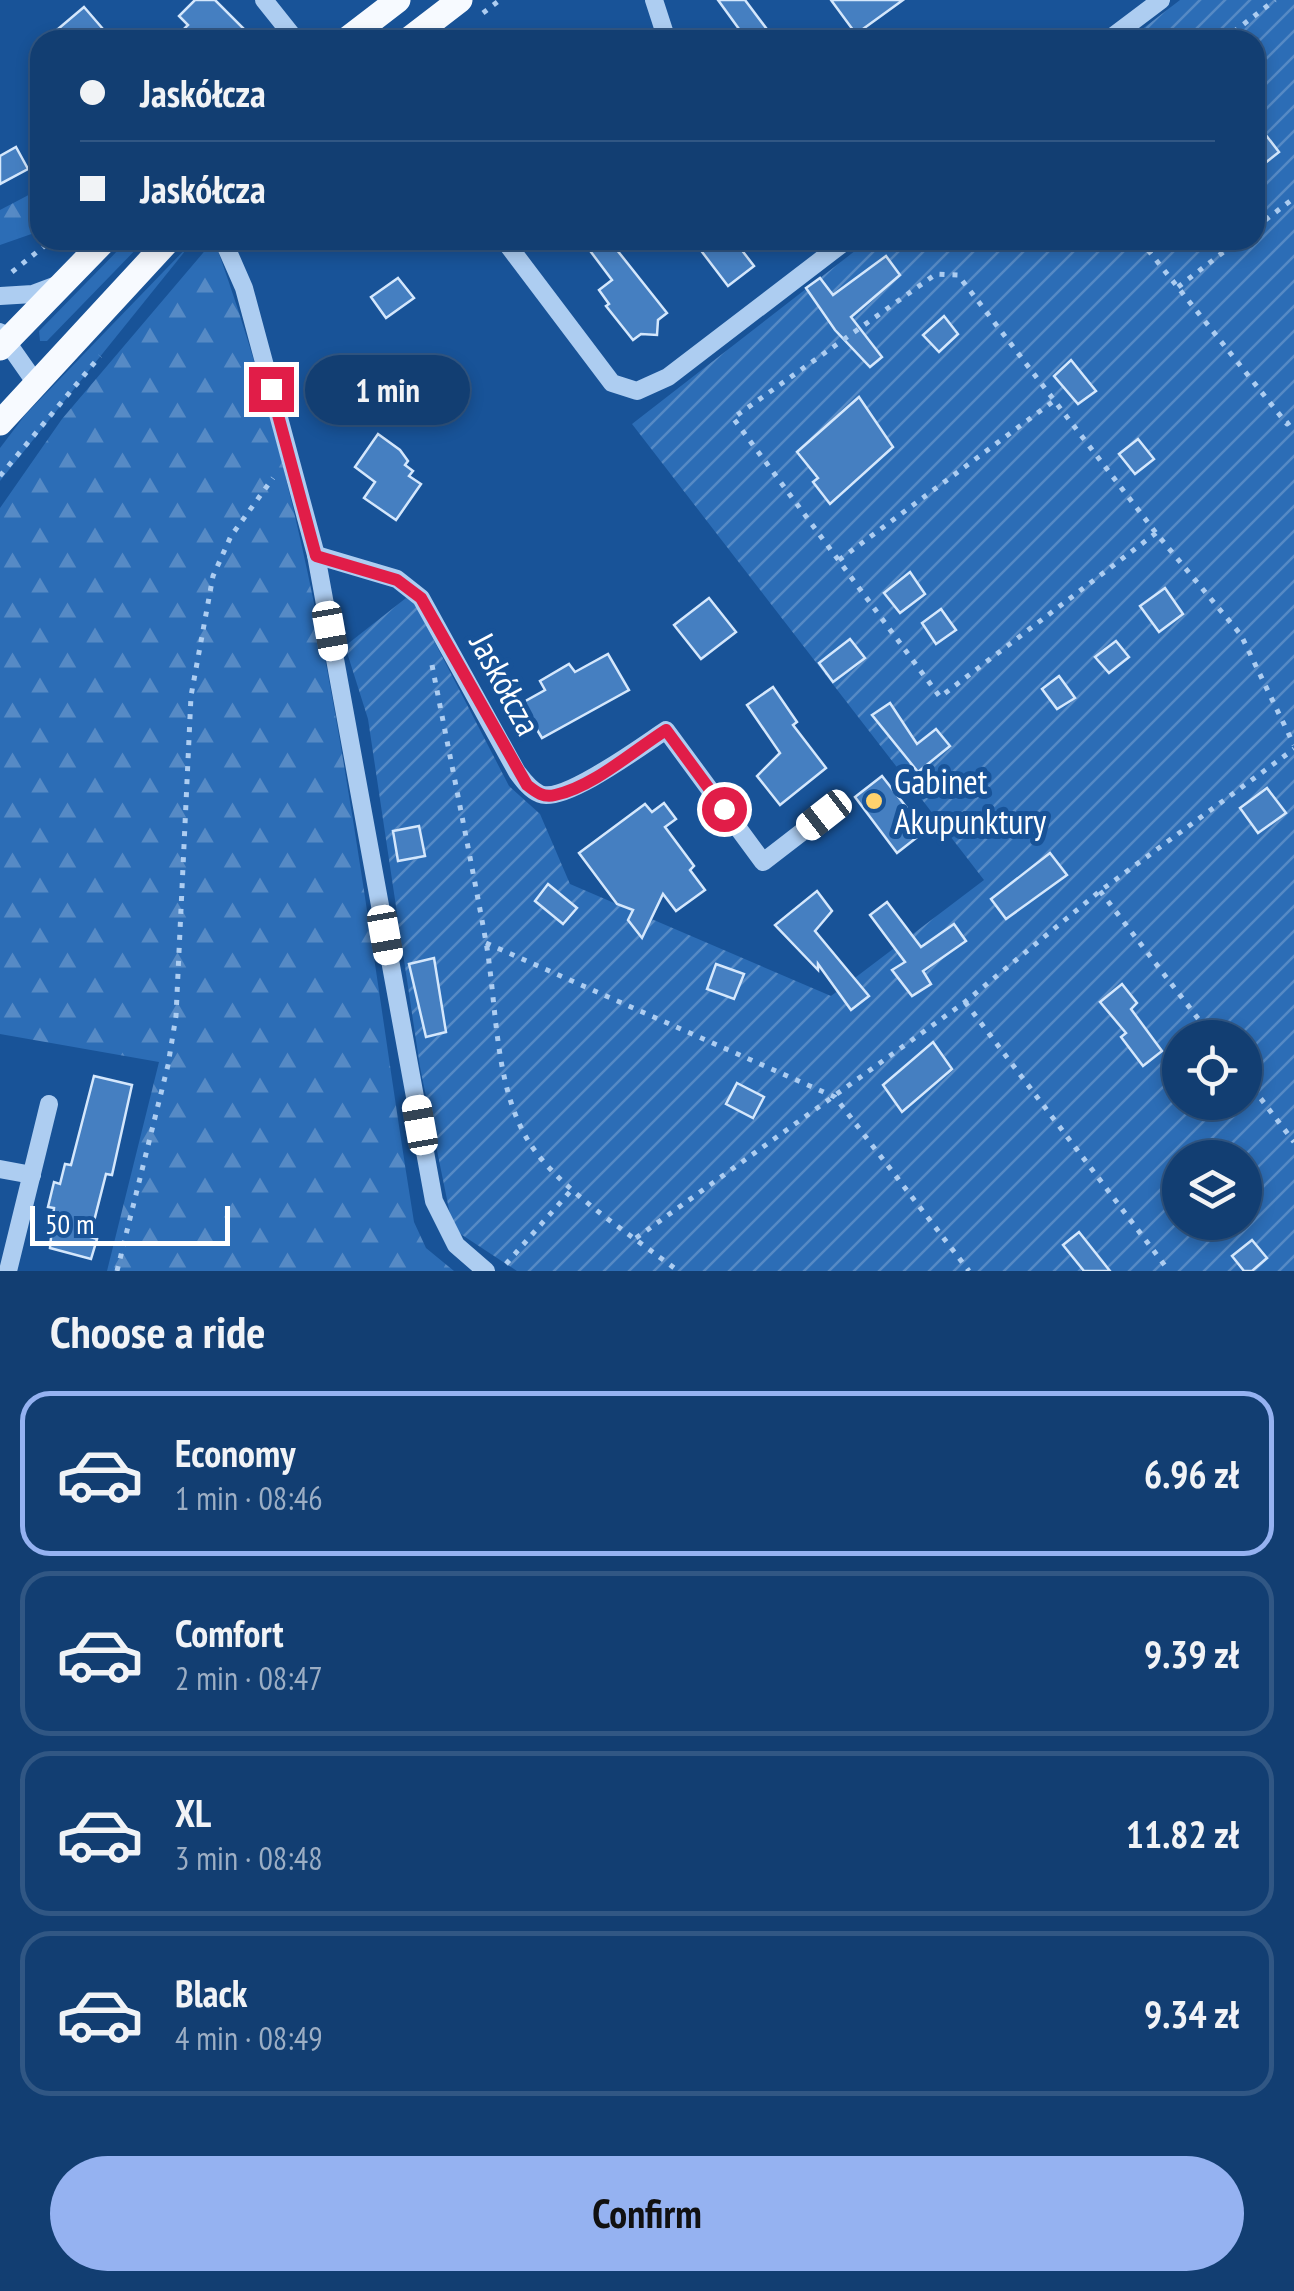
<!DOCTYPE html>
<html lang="en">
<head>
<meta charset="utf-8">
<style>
  :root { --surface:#123e72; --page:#1f497a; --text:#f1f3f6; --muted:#9caec4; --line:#315784; --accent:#95b2f1 }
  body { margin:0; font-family:"PT Sans Narrow",sans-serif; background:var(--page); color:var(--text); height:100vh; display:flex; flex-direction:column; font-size:38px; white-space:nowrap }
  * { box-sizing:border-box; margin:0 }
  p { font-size:32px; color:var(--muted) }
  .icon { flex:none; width:55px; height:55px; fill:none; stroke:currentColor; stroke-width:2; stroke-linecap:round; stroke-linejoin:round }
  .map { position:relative; height:1271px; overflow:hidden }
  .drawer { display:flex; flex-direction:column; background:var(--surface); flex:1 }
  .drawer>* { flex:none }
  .top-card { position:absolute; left:30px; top:30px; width:1235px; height:220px; border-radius:30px; box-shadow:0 5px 15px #0003,0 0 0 2px var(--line); display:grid; align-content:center; height:220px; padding:0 50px; background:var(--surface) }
  .controls { position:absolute; left:1162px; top:1020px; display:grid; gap:20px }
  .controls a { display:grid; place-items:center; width:100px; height:100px; border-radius:50%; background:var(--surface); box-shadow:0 5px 15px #0003,0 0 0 2px var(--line); font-size:50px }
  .scale { position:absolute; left:30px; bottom:25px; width:200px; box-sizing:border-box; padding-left:10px; border:5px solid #fff; border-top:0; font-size:28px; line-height:35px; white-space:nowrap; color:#fff; -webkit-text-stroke:8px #185398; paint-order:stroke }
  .end { position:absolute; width:45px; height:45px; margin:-22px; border:12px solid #e11d48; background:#fff; box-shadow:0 0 0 5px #fff }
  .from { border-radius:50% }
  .bubble { position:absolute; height:70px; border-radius:35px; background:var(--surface); box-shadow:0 5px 15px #0003,0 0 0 2px var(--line); font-size:32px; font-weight:700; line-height:70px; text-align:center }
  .car { position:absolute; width:30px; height:60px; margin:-30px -15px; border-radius:12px; box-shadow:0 0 8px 2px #0007; background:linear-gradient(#fff 24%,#345 0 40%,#fff 0 76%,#345 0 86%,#fff 0) }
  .top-card b { display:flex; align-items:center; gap:35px; height:95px; font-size:38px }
  .top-card b+b { border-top:2px solid var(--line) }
  .top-card i { width:25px; height:25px; background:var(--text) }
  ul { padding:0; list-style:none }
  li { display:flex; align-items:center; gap:30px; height:165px; margin:0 20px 15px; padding:0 30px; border:5px solid var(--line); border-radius:30px }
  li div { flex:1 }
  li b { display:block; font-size:38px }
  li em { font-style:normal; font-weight:700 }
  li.on { border-color:var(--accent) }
  li>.icon { width:90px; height:90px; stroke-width:1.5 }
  h2 { padding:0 50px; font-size:45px; line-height:120px }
  .action { display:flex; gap:20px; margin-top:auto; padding:20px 50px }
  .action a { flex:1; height:115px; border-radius:60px; background:var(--accent); color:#111; font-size:40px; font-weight:700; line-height:115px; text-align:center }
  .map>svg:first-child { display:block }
  .green { fill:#2c6db6 }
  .forest { fill:url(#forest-firs) }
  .garden { fill:url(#garden-furrows); fill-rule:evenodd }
  .building { fill:#457fc1; stroke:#d4e7fc; stroke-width:2.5 }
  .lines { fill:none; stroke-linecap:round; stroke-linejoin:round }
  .path { stroke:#adcdf1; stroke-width:5; stroke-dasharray:5 8; stroke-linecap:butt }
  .minor { stroke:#adcdf1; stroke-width:18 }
  .major { stroke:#f7faff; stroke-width:25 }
  .route { stroke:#e11d48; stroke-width:12 }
  .poi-dot { fill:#ffd26d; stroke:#185398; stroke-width:4 }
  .labels { text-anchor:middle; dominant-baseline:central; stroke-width:10; stroke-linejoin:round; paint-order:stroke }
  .street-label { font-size:35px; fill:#fff; stroke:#185398 }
  .poi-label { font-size:35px; fill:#fff; stroke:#185398; text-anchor:start }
</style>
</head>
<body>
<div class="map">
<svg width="1294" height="1271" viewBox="0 0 1294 1271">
  <defs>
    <pattern id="forest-firs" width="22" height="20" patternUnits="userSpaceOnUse" patternTransform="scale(2.5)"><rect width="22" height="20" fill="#2c6db6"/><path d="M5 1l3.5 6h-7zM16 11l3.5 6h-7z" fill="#568ac5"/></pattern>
    <pattern id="garden-furrows" width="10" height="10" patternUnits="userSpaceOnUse" patternTransform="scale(2.5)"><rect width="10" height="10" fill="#2c6db6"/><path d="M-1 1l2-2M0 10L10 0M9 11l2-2" fill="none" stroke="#568ac5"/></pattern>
  </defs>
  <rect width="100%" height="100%" fill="#185398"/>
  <g class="green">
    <path d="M128 240H145L47 341H40L39 331Z"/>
    <path d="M194 240 0 481V448L25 415Z"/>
  </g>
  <g class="forest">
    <path d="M40 189V231L0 245V210Z"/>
    <path d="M214 240C329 554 361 894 414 1222L426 1248 454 1271H107L159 1062 0 1034V508L62 419Z"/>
  </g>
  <path class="garden" d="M1180 0H1294V1271H517L453 1229 420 1067 368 719 345 646 406 598 414 602 509 786 540 814 570 884 831 996 984 880 632 424 869 240H1255V40H1128ZM1180 1038H1245V1102H1180ZM1180 1158H1245V1222H1180Z"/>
  <g class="building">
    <path d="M195 0H215L244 29 234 40H173L188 25 179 16Z"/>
    <path d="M718 0H745L775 40H747Z"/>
    <path d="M831 0H903L856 34Z"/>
    <path d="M84 7 103 29 89 40H45Z"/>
    <path d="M1255 121 1279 152 1255 171Z"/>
    <path d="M16 147 28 169 0 184V156Z"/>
    <path d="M582 240H609L667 313 658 320 657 335 641 334 633 340 606 306 609 304 599 290 612 280Z"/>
    <path d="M693 240H734L754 266 728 286Z"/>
    <path d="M886 256 900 275 851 317 882 357 870 367 835 330 806 288 820 278 833 295Z"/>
    <path d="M398 278 414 298 386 318 371 297Z"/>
    <path d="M944 316 958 334 939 352 923 335Z"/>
    <path d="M1071 360 1096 391 1078 404 1054 376Z"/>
    <path d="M859 397 893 447 830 504 813 482 818 478 797 452Z"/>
    <path d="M378 434 400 450 408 461 405 465 413 471 409 476 421 484 396 520 364 498 375 482 355 467Z"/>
    <path d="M1138 439 1154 459 1135 474 1119 454Z"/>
    <path d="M910 572 925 594 900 613 884 593Z"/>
    <path d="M1165 588 1183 614 1159 632 1140 606Z"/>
    <path d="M709 598 736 632 701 659 674 625Z"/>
    <path d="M941 609 956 630 936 644 922 623Z"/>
    <path d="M850 639 865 658 833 682 819 663Z"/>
    <path d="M1116 641 1129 657 1109 673 1095 657Z"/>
    <path d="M608 654 629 690 542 738 536 728 527 725 529 715 522 703 545 690 540 681 569 664 575 672Z"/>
    <path d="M1059 676 1075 698 1057 709 1042 689Z"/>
    <path d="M773 687 797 722 793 725 826 768 780 805 757 776 780 753 747 705Z"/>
    <path d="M890 703 917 744 936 729 950 746 918 772 872 715Z"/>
    <path d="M882 776 925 831 897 853 855 797Z"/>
    <path d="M1267 788 1286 813 1258 833 1240 808Z"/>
    <path d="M664 803 676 819 665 827 694 866 690 870 705 890 676 911 663 894 642 938 628 920 633 910 617 904 579 853 645 804 652 812Z"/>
    <path d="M419 826 425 856 398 861 393 831Z"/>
    <path d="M1050 853 1067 875 1006 919 991 899Z"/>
    <path d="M548 884 577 908 563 924 535 901Z"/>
    <path d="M817 891 832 911 815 931 869 996 851 1010 818 964V970L775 925Z"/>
    <path d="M887 902 921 947 954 924 966 941 923 971 931 984 912 996 892 970 905 962 870 915Z"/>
    <path d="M434 958 446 1032 426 1037 409 964Z"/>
    <path d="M716 964 744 974 734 999 707 989Z"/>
    <path d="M1122 984 1137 1003 1131 1009 1162 1051 1143 1066 1121 1037 1126 1033 1100 1002Z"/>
    <path d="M933 1042 952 1069 902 1112 883 1085Z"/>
    <path d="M94 1076 132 1085 112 1175 106 1174 90 1237 97 1239 91 1259 50 1248 54 1208 48 1207 54 1182 60 1184 65 1164 71 1165Z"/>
    <path d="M737 1083 764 1097 753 1118 726 1104Z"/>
    <path d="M1079 1232 1110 1271H1084L1063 1245Z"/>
    <path d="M1252 1240 1267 1258 1252 1271H1244L1232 1256Z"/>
  </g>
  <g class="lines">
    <g class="path">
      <path d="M483 13 500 0"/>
      <path d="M1223 40 1275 0"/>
      <path d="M1255 228 1294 198"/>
      <path d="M1140 240 1287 424 1294 419"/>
      <path d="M12 272 52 240"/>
      <path d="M1178 287 1239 240"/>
      <path d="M0 476 100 356"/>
      <path d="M1156 533 940 697 733 418 936 274 958 275 1156 533 1241 635 1294 745"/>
      <path d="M839 560 1055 400"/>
      <path d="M432 665C450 757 469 849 486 942 497 1005 494 1086 529 1142 558 1189 633 1236 678 1271"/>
      <path d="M1100 891 1213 1038"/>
      <path d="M486 943 835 1097 969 1271"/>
      <path d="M965 1002 1169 1271"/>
      <path d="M1245 1078 1294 1142"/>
      <path d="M636 1238 965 1002 1100 891 1294 749"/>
      <path d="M506 1264 574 1187"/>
      <path d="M117 1271 168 1065 176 1016 191 696 213 576 231 536 273 478"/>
    </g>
    <g class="minor">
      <path d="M264 0 296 40"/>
      <path d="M654 0 667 40"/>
      <path d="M1108 40 1161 0"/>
      <path d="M223 240 244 288 316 555 434 1201 456 1245 486 1271"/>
      <path d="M504 240 612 383 637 391 668 377 847 240"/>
      <path d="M0 296 33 294 57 285"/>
      <path d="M0 332 35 382"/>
      <path d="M316 555 397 579 421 598 517 772C523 780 530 790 540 794 564 804 643 745 666 730L763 862 824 815"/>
      <path d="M0 1169 32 1175"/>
      <path d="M8 1271 49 1104"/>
    </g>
    <g class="major">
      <path d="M346 40 398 0"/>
      <path d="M408 40 460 0"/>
      <path d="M0 348 105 240"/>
      <path d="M0 423 169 240"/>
    </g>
  </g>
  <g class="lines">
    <path class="route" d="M271 389 316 556 397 580 421 598 527 785C536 792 543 798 555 795 593 787 633 751 666 730L724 809"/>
  </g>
  <circle class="poi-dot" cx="874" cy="801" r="10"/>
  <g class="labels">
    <g class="street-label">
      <text transform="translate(506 684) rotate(62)">Jaskółcza</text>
    </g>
    <g class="poi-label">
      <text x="894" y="781">Gabinet<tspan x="894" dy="40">Akupunktury</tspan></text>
    </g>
  </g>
</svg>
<div class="controls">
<a><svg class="icon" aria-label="locate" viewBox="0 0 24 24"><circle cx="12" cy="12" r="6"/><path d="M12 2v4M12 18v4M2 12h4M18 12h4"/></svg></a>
<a><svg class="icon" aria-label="layers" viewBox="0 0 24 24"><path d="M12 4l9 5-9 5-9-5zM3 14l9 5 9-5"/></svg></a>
</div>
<div class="scale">50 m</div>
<i class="end from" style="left:724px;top:809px"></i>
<i class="end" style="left:271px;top:389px"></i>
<div class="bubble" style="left:305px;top:355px;width:165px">1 min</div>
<i class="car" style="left:330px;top:631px;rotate:170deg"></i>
<i class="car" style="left:824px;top:815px;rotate:232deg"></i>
<i class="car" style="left:385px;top:935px;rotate:170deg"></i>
<i class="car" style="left:420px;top:1125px;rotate:350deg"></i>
<div class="top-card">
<b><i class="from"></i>Jaskółcza</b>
<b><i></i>Jaskółcza</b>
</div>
</div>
<section class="drawer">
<h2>Choose a ride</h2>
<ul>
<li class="on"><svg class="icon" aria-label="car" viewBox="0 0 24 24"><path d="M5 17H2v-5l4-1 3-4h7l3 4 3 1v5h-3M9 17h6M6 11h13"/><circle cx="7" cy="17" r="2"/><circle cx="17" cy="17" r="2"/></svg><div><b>Economy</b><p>1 min · 08:46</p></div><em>6.96 zł</em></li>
<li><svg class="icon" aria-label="car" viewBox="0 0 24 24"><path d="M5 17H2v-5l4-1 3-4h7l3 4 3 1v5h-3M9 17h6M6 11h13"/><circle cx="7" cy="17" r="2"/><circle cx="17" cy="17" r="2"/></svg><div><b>Comfort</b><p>2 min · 08:47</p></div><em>9.39 zł</em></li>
<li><svg class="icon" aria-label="car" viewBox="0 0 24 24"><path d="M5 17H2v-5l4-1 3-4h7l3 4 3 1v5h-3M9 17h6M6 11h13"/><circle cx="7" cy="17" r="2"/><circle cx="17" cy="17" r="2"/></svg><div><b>XL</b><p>3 min · 08:48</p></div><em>11.82 zł</em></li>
<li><svg class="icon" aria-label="car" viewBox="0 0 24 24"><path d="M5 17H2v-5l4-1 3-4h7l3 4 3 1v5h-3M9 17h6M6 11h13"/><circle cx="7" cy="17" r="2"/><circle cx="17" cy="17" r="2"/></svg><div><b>Black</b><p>4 min · 08:49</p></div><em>9.34 zł</em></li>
</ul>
<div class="action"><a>Confirm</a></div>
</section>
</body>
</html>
